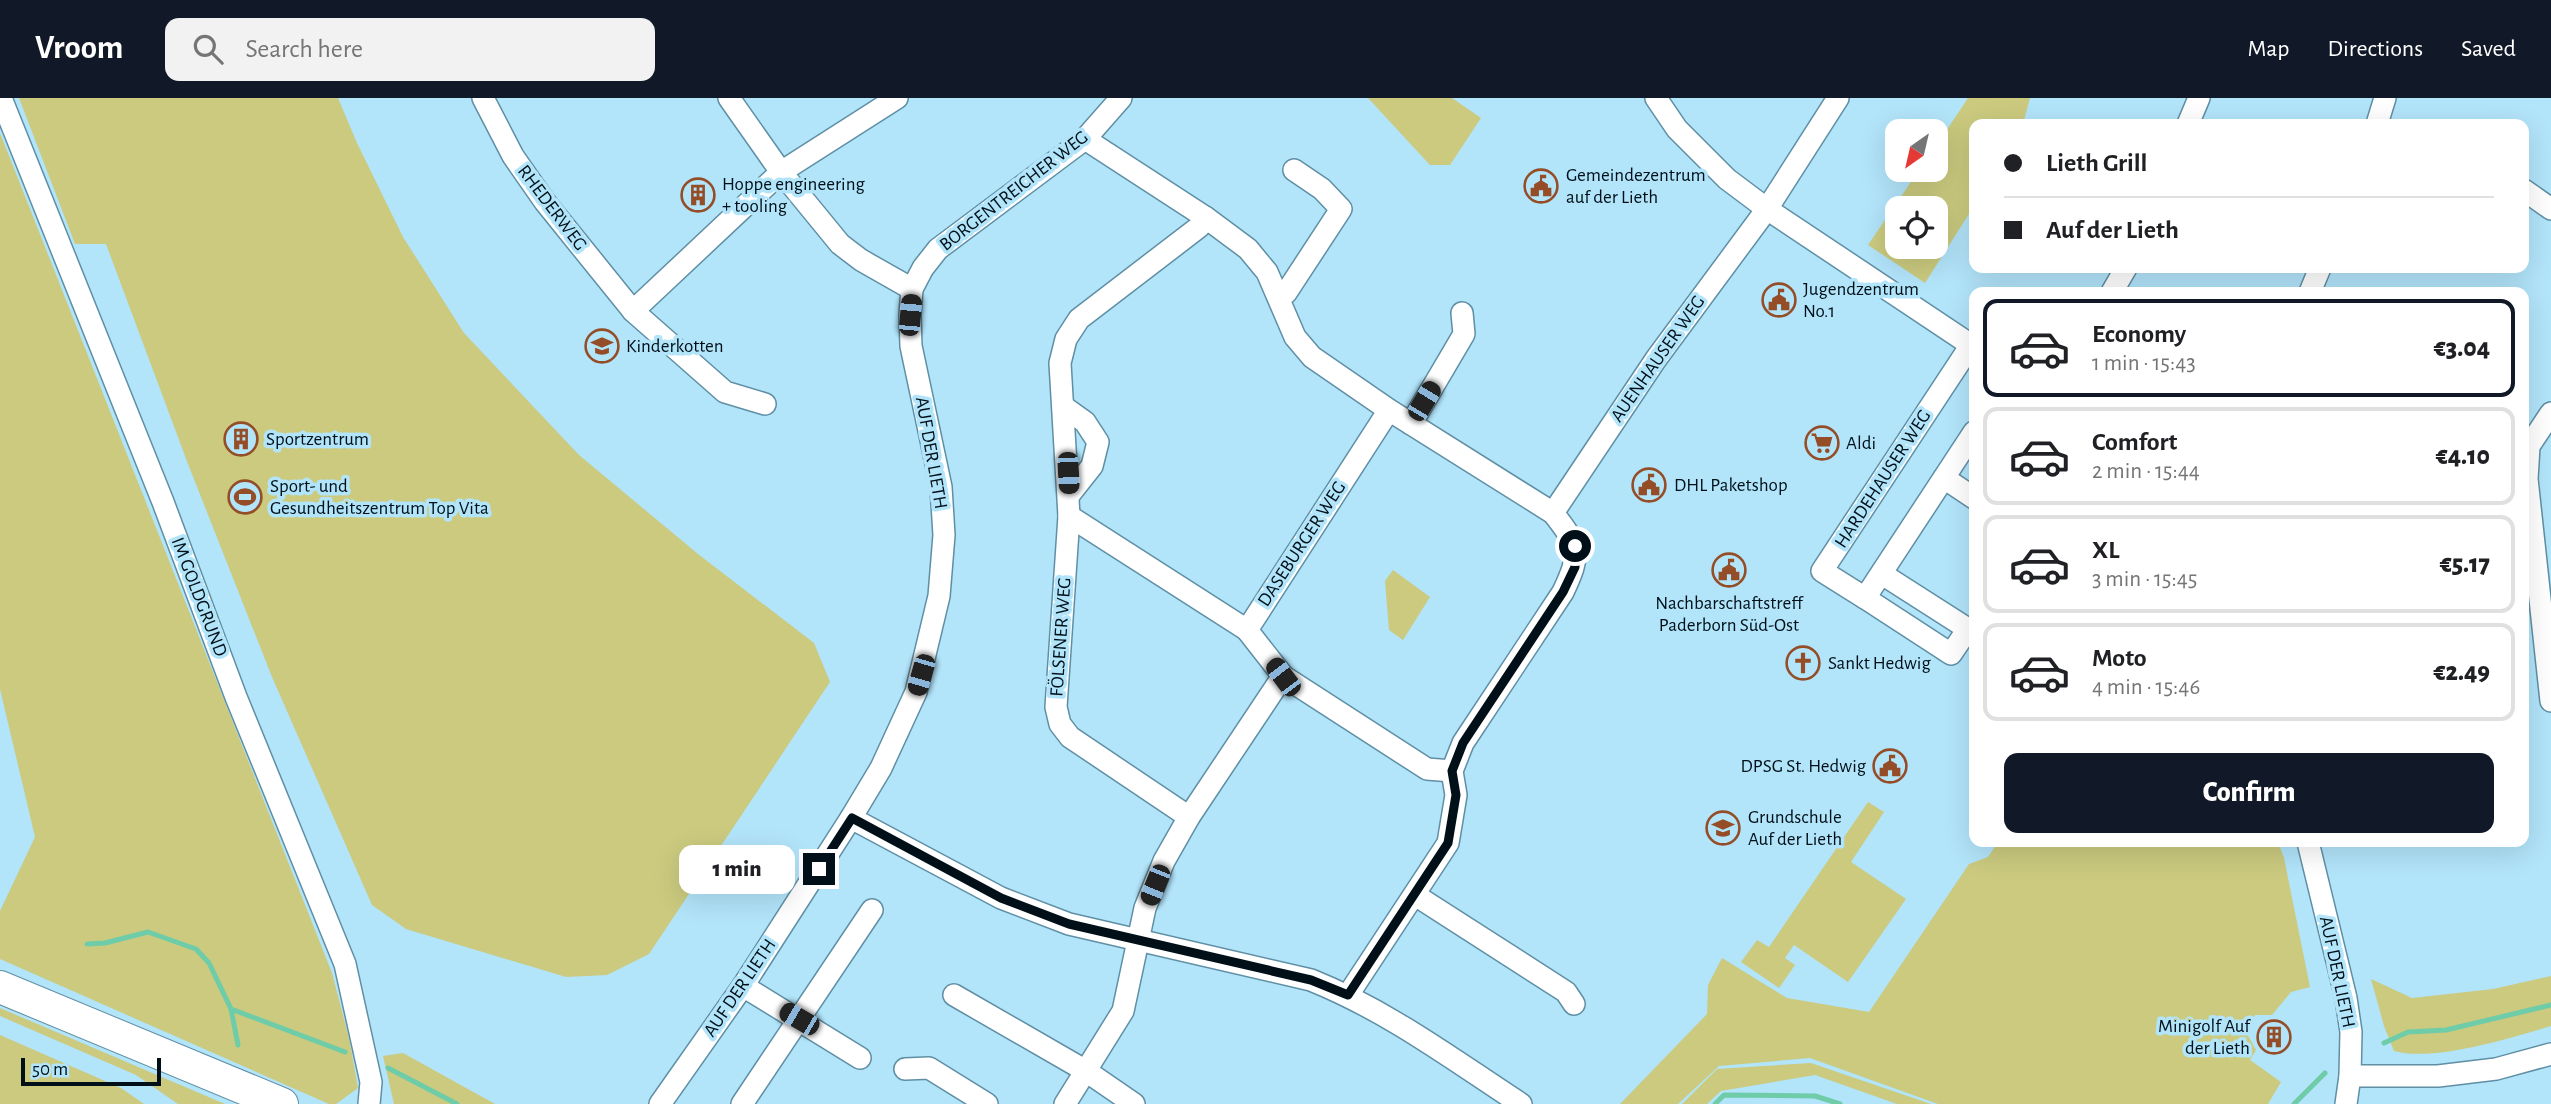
<!DOCTYPE html>
<html lang="en">
<head>
<meta charset="utf-8">
<style>
  :root { --surface:#fff; --page:#f2f2f2; --text:#202124; --muted:#757577; --line:#e0e0e0; --accent:#111827 }
  body { margin:0; font-family:"Alegreya Sans",sans-serif; background:var(--page); color:var(--text); height:100vh; display:flex; flex-direction:column; font-size:26px; white-space:nowrap }
  * { box-sizing:border-box; margin:0 }
  p { font-size:23px; color:var(--muted) }
  .icon { flex:none; width:38px; height:38px; fill:none; stroke:currentColor; stroke-width:2; stroke-linecap:round; stroke-linejoin:round }
  .map { position:relative; flex:1; overflow:hidden }
  .details { position:absolute; left:1969px; top:189px; width:560px; height:560px; display:flex; flex-direction:column; background:var(--surface); border-radius:14px; box-shadow:0 7px 28px #0002 }
  .details>* { flex:none }
  .top-card { position:absolute; left:1969px; top:21px; width:560px; height:154px; border-radius:14px; box-shadow:0 7px 28px #0002; display:grid; align-content:center; height:154px; padding:0 35px; background:var(--surface) }
  .needle { width:46px; rotate:214deg }
  .tools { position:absolute; left:1885px; top:21px; display:grid; gap:14px }
  .tools a { display:grid; place-items:center; width:63px; height:63px; border-radius:14px; background:var(--surface); box-shadow:0 7px 28px #0002; font-size:35px }
  .scale { position:absolute; left:21px; bottom:18px; width:140px; box-sizing:border-box; padding-left:7px; border:4px solid #011018; border-top:0; font-size:19px; line-height:24px; white-space:nowrap; color:#011018; -webkit-text-stroke:5px #b2e4fa; paint-order:stroke }
  .end { position:absolute; width:32px; height:32px; margin:-16px; border:9px solid #011018; background:#fff; box-shadow:0 0 0 4px #fff }
  .from { border-radius:50% }
  .bubble { position:absolute; height:49px; border-radius:14px; background:var(--surface); box-shadow:0 7px 28px #0002; font-size:23px; font-weight:800; line-height:49px; text-align:center }
  .car { position:absolute; width:21px; height:42px; margin:-21px -10px; border-radius:9px; box-shadow:0 0 5px 2px #0007; background:linear-gradient(#222 24%,#8ab4d8 0 40%,#222 0 76%,#8ab4d8 0 86%,#222 0) }
  .top-card b { display:flex; align-items:center; gap:24px; height:66px; font-size:26px }
  .top-card b+b { border-top:2px solid var(--line) }
  .top-card i { width:18px; height:18px; background:var(--text) }
  ul { padding:12px 0 0; list-style:none }
  li { display:flex; align-items:center; gap:21px; height:98px; margin:0 14px 10px; padding:0 21px; border:4px solid var(--line); border-radius:14px }
  li div { flex:1 }
  li b { display:block; font-size:26px }
  li em { font-style:normal; font-weight:800 }
  li.selected { border-color:var(--accent) }
  li>.icon { width:63px; height:63px; stroke-width:1.5 }
  .cta { display:flex; gap:14px; margin-top:auto; padding:14px 35px }
  .cta a { flex:1; height:80px; border-radius:14px; background:var(--accent); color:#fff; font-size:28px; font-weight:800; line-height:80px; text-align:center }
  header { display:flex; align-items:center; gap:42px; box-sizing:border-box; height:98px; padding:0 35px; background:var(--accent); color:#fff }
  header strong { font-size:33px }
  nav { display:flex; gap:38px; margin-inline-start:auto; font-size:24px }
  .search { width:490px; height:63px; background:var(--page); display:flex; align-items:center; gap:18px; box-sizing:border-box; padding:0 24px; border-radius:14px; color:var(--muted); font-size:26px }
  .map>svg:first-child { display:block }
  .green { fill:#cbca7f; fill-rule:evenodd }
  .lines { fill:none; stroke-linecap:round; stroke-linejoin:round }
  .stream { stroke:#6ecca9; stroke-width:5 }
  .street-casing { stroke:#5f8fa4; stroke-width:24 }
  .secondary-casing { stroke:#5f8fa4; stroke-width:34 }
  .street { stroke:#fff; stroke-width:21 }
  .secondary { stroke:#fff; stroke-width:32 }
  .route { stroke:#011018; stroke-width:9 }
  .labels { text-anchor:middle; dominant-baseline:central; stroke-width:7; stroke-linejoin:round; paint-order:stroke }
  .poi-label { font-size:19px; fill:#011018; stroke:#b2e4fa; text-anchor:start }
  .street-label { font-size:19px; fill:#011018; stroke:#b2e4fa }
</style>
</head>
<body>
<header>
<strong>Vroom</strong>
<div class="search"><svg class="icon" aria-label="search" viewBox="0 0 24 24"><circle cx="10" cy="10" r="6"/><path d="M15 15l6 6"/></svg>Search here</div>
<nav><a>Map</a><a>Directions</a><a>Saved</a></nav>
</header>
<div class="map">
<svg width="2551" height="1006" viewBox="0 0 2551 1006">
  <rect width="100%" height="100%" fill="#b2e4fa"/>
  <g class="green">
    <path d="M19 0H338L357 45 403 139 464 235 579 357 698 456 814 545 830 584 649 856 607 877 566 879 406 831 372 807 272 579 188 366 106 146H75Z"/>
    <path d="M1368 0H1452L1481 20 1450 67H1430Z"/>
    <path d="M1968 0H2030L2023 26H1974V108L1925 185 1868 147 1919 72H1936V48ZM1897 110H1936V149H1897Z"/>
    <path d="M0 35 332 875 349 940 358 990 336 1006H329L0 861V813L35 739 0 591Z"/>
    <path d="M1393 472 1430 499 1403 542 1389 532 1385 483Z"/>
    <path d="M1868 704 1884 714 1851 764 1906 801 1848 884 1794 847 1785 860 1795 867 1779 890 1741 864 1757 842 1769 849Z"/>
    <path d="M1998 744H2278L2284 760 2310 889 2291 894 2272 917H2255L2246 934 2256 952 2250 962 2281 984 2268 1006H1938L1810 960 1719 968 1678 1006H1620L1707 916 1708 887 1722 860 1787 900 1869 914 1969 766 1988 759Z"/>
    <path d="M2551 878V928C2510 940 2434 964 2394 953L2384 928 2371 881 2412 900 2493 891Z"/>
    <path d="M0 910 225 1006H178L136 977 0 918Z"/>
    <path d="M0 937 121 990 144 1006H0Z"/>
    <path d="M403 955 495 1006H394L383 958Z"/>
    <path d="M1811 965 1931 1006H1897L1815 977 1721 993 1707 1006H1682L1717 971Z"/>
  </g>
  <g class="lines">
    <g class="stream">
      <path d="M87 846 105 845 148 834 196 851 209 865 231 911 238 947"/>
      <path d="M231 911 345 954"/>
      <path d="M2384 945 2408 934 2446 932 2551 907"/>
      <path d="M388 970 457 1006"/>
      <path d="M1715 1006 1724 997 1815 998 1840 1006"/>
      <path d="M2294 1006 2325 975"/>
    </g>
    <defs>
      <g id="street">
        <path d="M1 0 163 404 236 599 345 866 371 984 369 1006"/>
        <path d="M483 0 513 58 545 104 633 213 781 74 897 0"/>
        <path d="M729 0 781 74 840 146 861 162 912 191"/>
        <path d="M1656 0 1677 31 1727 81 1767 111 1974 249"/>
        <path d="M2188 26 2199 0"/>
        <path d="M2377 26 2385 0"/>
        <path d="M1085 41 1205 119 1248 151 1267 174 1295 239 1312 259 1389 312 1553 415C1580 449 1581 456 1563 494L1463 645 1452 673 1456 697 1448 745 1348 897"/>
        <path d="M2524 92 2551 111"/>
        <path d="M2112 194 2126 170"/>
        <path d="M2310 194 2320 170"/>
        <path d="M1278 198 1286 195 1341 111 1322 91 1294 72"/>
        <path d="M633 213 725 294 765 306"/>
        <path d="M1971 247 1822 473 1865 500 1974 334"/>
        <path d="M1064 309 1085 324 1098 344 1092 368 1069 397"/>
        <path d="M2551 315 2529 348 2527 381 2551 603"/>
        <path d="M1411 326 1464 236 1462 215"/>
        <path d="M1944 380 1974 400"/>
        <path d="M1553 415 1656 261 1767 111 1838 0"/>
        <path d="M1069 418 1247 532"/>
        <path d="M1865 500 1951 556 1968 531 1882 476"/>
        <path d="M1283 578 1427 671 1452 673"/>
        <path d="M1189 719 1070 639 1060 626 1056 609 1069 418 1060 265 1066 241 1079 221 1199 129 1205 119"/>
        <path d="M851 720 1001 800 1069 826 1311 882C1388 913 1452 961 1521 1006"/>
        <path d="M2308 744 2346 900 2351 934 2350 978 2346 1006"/>
        <path d="M1415 797 1566 894 1574 906"/>
        <path d="M743 888 860 960"/>
        <path d="M954 897 1086 973 1134 1006"/>
        <path d="M905 971 929 970 987 1006"/>
        <path d="M2350 978H2438L2496 971 2551 956"/>
        <path d="M660 1006 743 888 851 720 881 670 916 594 939 498 944 437 941 389 911 248 910 217 912 191 923 170 938 151 1085 41 1121 0"/>
        <path d="M742 1006 872 812"/>
        <path d="M1065 1006 1123 913 1145 810 1164 763 1189 719 1283 578 1247 532 1389 312"/>
      </g>
      <path id="secondary" d="M0 889 282 1006"/>
    </defs>
    <use href="#street" class="street-casing"/>
    <use href="#secondary" class="secondary-casing"/>
    <use href="#street" class="street"/>
    <use href="#secondary" class="secondary"/>
  </g>
  <g class="lines">
    <path class="route" d="M819 771 852 720 1001 800 1069 826 1311 882 1348 897 1448 745 1456 697 1452 673 1463 645 1563 494 1575 469V448"/>
  </g>
  <defs>
    <symbol id="civic-ring" viewBox="-11 -11 22 22"><circle r="9.5" fill="#b2e4fa" stroke="#944d27" stroke-width="1.5"/><path d="M-.6-6.5H3V-4.5H.6V-3L4-1V1h2V6H-6V1h2V-1L-.6-3ZM-1.2 2.5V6h2.4V2.5Z" fill="#944d27"/></symbol>
    <symbol id="building-ring" viewBox="-11 -11 22 22"><circle r="9.5" fill="#b2e4fa" stroke="#944d27" stroke-width="1.5"/><path d="M-4-6H4V6H1V3H-1V6H-4ZM-2.5-4.3h1.7v1.8h-1.7ZM.8-4.3h1.7v1.8H.8ZM-2.5-1h1.7V.8h-1.7ZM.8-1h1.7V.8H.8Z" fill="#944d27"/></symbol>
    <symbol id="school-ring" viewBox="-11 -11 22 22"><circle r="9.5" fill="#b2e4fa" stroke="#944d27" stroke-width="1.5"/><path d="M0-5L7-2L0 1L-7-2ZM-4 1L0 2.5L4 1V4Q0 6-4 4Z" fill="#944d27"/></symbol>
    <symbol id="supermarket-ring" viewBox="-11 -11 22 22"><circle r="9.5" fill="#b2e4fa" stroke="#944d27" stroke-width="1.5"/><path d="M-6-5.5h2.5l.6 2H6L4.5 2H-2.5L-4.4-4H-6ZM-1.5 3.2a1.3 1.3 0 1 0 .1 0ZM3 3.2a1.3 1.3 0 1 0 .1 0Z" fill="#944d27"/></symbol>
    <symbol id="stadium-ring" viewBox="-11 -11 22 22"><circle r="9.5" fill="#b2e4fa" stroke="#944d27" stroke-width="1.5"/><path d="M0-5a6.5 5 0 1 0 0 10a6.5 5 0 1 0 0-10ZM-3.5-1.8h7v3.6h-7Z" fill="#944d27"/></symbol>
    <symbol id="church-ring" viewBox="-11 -11 22 22"><circle r="9.5" fill="#b2e4fa" stroke="#944d27" stroke-width="1.5"/><path d="M-1.2-6h2.4v3.5h3.3v2.4h-3.3V6h-2.4V-.1h-3.3v-2.4h3.3Z" fill="#944d27"/></symbol>
  </defs>
  <g fill-rule="evenodd">
    <use href="#civic-ring" x="1522" y="69" width="38" height="38"/>
    <use href="#building-ring" x="679" y="78" width="38" height="38"/>
    <use href="#civic-ring" x="1760" y="183" width="38" height="38"/>
    <use href="#school-ring" x="583" y="229" width="38" height="38"/>
    <use href="#building-ring" x="222" y="322" width="38" height="38"/>
    <use href="#supermarket-ring" x="1803" y="326" width="38" height="38"/>
    <use href="#civic-ring" x="1630" y="368" width="38" height="38"/>
    <use href="#stadium-ring" x="226" y="380" width="38" height="38"/>
    <use href="#civic-ring" x="1710" y="453" width="38" height="38"/>
    <use href="#church-ring" x="1784" y="546" width="38" height="38"/>
    <use href="#civic-ring" x="1871" y="649" width="38" height="38"/>
    <use href="#school-ring" x="1704" y="711" width="38" height="38"/>
    <use href="#building-ring" x="2255" y="920" width="38" height="38"/>
  </g>
  <g class="labels">
    <g class="poi-label">
      <text x="1566" y="77">Gemeindezentrum<tspan x="1566" dy="22">auf der Lieth</tspan></text>
      <text x="722" y="86">Hoppe engineering<tspan x="722" dy="22">+ tooling</tspan></text>
      <text x="1803" y="191">Jugendzentrum<tspan x="1803" dy="22">No.1</tspan></text>
      <text x="626" y="248">Kinderkotten</text>
      <text x="266" y="341">Sportzentrum</text>
      <text x="1846" y="345">Aldi</text>
      <text x="1674" y="387">DHL Paketshop</text>
      <text x="270" y="388">Sport- und<tspan x="270" dy="22">Gesundheitszentrum Top Vita</tspan></text>
      <text x="1729" y="505" text-anchor="middle">Nachbarschaftstreff<tspan x="1729" dy="22">Paderborn Süd-Ost</tspan></text>
      <text x="1828" y="565">Sankt Hedwig</text>
      <text x="1866" y="668" text-anchor="end">DPSG St. Hedwig</text>
      <text x="1748" y="719">Grundschule<tspan x="1748" dy="22">Auf der Lieth</tspan></text>
      <text x="2250" y="928" text-anchor="end">Minigolf Auf<tspan x="2250" dy="22">der Lieth</tspan></text>
    </g>
    <g class="street-label">
      <text transform="translate(1014 93) rotate(-38)">BORGENTREICHER WEG</text>
      <text transform="translate(552 110) rotate(53)">RHEDERWEG</text>
      <text transform="translate(1658 261) rotate(-55)">AUENHAUSER WEG</text>
      <text transform="translate(931 355) rotate(80)">AUF DER LIETH</text>
      <text transform="translate(1883 381) rotate(-57)">HARDEHAUSER WEG</text>
      <text transform="translate(1302 446) rotate(-57)">DASEBURGER WEG</text>
      <text transform="translate(199 499) rotate(69)">IM GOLDGRUND</text>
      <text transform="translate(1061 539) rotate(-86)">FÖLSENER WEG</text>
      <text transform="translate(2337 874) rotate(78)">AUF DER LIETH</text>
      <text transform="translate(740 890) rotate(-56)">AUF DER LIETH</text>
    </g>
  </g>
</svg>
<div class="tools">
<a><svg class="needle" viewBox="-14 -14 28 28"><path d="M0-13l5 13h-10z" fill="#e53935"/><path d="M0 13l5-13h-10z" fill="#757577"/></svg></a>
<a><svg class="icon" aria-label="locate" viewBox="0 0 24 24"><circle cx="12" cy="12" r="6"/><path d="M12 2v4M12 18v4M2 12h4M18 12h4"/></svg></a>
</div>
<div class="scale">50 m</div>
<i class="end from" style="left:1575px;top:448px"></i>
<i class="end" style="left:819px;top:771px"></i>
<div class="bubble" style="left:679px;top:747px;width:116px">1 min</div>
<i class="car" style="left:910px;top:217px;rotate:5deg"></i>
<i class="car" style="left:1424px;top:303px;rotate:31deg"></i>
<i class="car" style="left:1068px;top:375px;rotate:177deg"></i>
<i class="car" style="left:921px;top:577px;rotate:196deg"></i>
<i class="car" style="left:1283px;top:579px;rotate:323deg"></i>
<i class="car" style="left:1155px;top:787px;rotate:202deg"></i>
<i class="car" style="left:799px;top:921px;rotate:300deg"></i>
<div class="top-card">
<b><i class="from"></i>Lieth Grill</b>
<b><i></i>Auf der Lieth</b>
</div>
<section class="details">
<ul>
<li class="selected"><svg class="icon" aria-label="car" viewBox="0 0 24 24"><path d="M5 17H2v-5l4-1 3-4h7l3 4 3 1v5h-3M9 17h6M6 11h13"/><circle cx="7" cy="17" r="2"/><circle cx="17" cy="17" r="2"/></svg><div><b>Economy</b><p>1 min · 15:43</p></div><em>€3.04</em></li>
<li><svg class="icon" aria-label="car" viewBox="0 0 24 24"><path d="M5 17H2v-5l4-1 3-4h7l3 4 3 1v5h-3M9 17h6M6 11h13"/><circle cx="7" cy="17" r="2"/><circle cx="17" cy="17" r="2"/></svg><div><b>Comfort</b><p>2 min · 15:44</p></div><em>€4.10</em></li>
<li><svg class="icon" aria-label="car" viewBox="0 0 24 24"><path d="M5 17H2v-5l4-1 3-4h7l3 4 3 1v5h-3M9 17h6M6 11h13"/><circle cx="7" cy="17" r="2"/><circle cx="17" cy="17" r="2"/></svg><div><b>XL</b><p>3 min · 15:45</p></div><em>€5.17</em></li>
<li><svg class="icon" aria-label="car" viewBox="0 0 24 24"><path d="M5 17H2v-5l4-1 3-4h7l3 4 3 1v5h-3M9 17h6M6 11h13"/><circle cx="7" cy="17" r="2"/><circle cx="17" cy="17" r="2"/></svg><div><b>Moto</b><p>4 min · 15:46</p></div><em>€2.49</em></li>
</ul>
<div class="cta"><a>Confirm</a></div>
</section>
</div>
</body>
</html>
